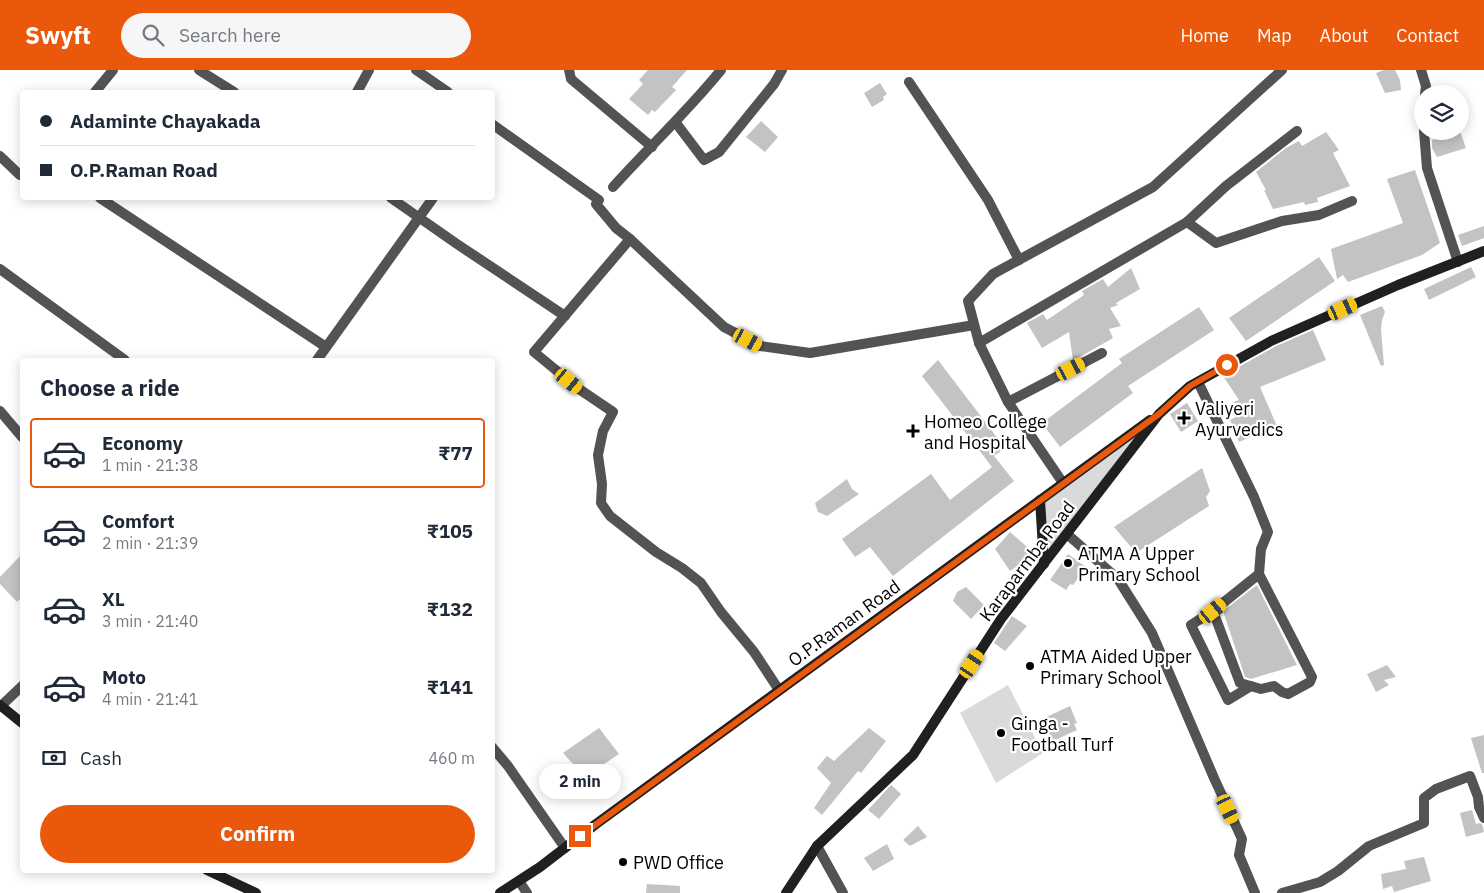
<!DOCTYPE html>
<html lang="en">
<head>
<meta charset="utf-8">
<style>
  :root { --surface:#fff; --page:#f6f6f7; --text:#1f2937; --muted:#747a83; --line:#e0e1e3; --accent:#ea580c }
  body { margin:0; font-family:"IBM Plex Sans",sans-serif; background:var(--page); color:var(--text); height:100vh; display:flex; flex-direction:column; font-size:19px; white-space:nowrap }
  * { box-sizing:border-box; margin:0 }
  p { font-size:16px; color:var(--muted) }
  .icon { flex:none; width:28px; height:28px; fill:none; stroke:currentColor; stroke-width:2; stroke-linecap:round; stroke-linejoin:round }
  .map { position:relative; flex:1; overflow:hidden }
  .drawer { position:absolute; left:20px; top:288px; width:475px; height:515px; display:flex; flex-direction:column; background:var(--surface); border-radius:5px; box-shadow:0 2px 12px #0003 }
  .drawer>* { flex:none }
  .top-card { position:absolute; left:20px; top:20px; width:475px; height:110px; border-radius:5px; box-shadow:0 2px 12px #0003; display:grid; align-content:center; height:110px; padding:0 20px; background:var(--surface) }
  .tools { position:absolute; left:1414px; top:15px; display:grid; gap:10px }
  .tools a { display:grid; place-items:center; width:55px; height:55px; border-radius:50%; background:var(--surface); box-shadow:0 2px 12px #0003; font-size:25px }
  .end { position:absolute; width:22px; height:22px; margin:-11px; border:6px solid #ea580c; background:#fff; box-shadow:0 0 0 2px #fff }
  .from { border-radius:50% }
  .bubble { position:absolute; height:35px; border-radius:18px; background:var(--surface); box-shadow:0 2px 12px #0003; font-size:16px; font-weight:700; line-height:35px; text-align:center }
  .car { position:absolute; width:15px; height:30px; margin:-15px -8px; border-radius:6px; box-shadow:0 0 4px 1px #0007; background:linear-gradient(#f5c518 24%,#345 0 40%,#f5c518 0 76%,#345 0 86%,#f5c518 0) }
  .top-card b { display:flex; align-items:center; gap:18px; height:48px; font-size:19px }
  .top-card b+b { border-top:1px solid var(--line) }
  .top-card i { width:12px; height:12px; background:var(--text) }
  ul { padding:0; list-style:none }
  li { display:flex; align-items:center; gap:15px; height:70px; margin:0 10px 8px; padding:0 10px; border:2px solid transparent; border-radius:5px }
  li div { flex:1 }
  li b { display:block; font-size:19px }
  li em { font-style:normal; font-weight:700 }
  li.selected { border-color:var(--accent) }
  li>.icon { width:45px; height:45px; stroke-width:1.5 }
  h2 { padding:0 20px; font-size:22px; line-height:60px }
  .pay { display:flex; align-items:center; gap:12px; height:55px; padding:0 20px; font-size:19px }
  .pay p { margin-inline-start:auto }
  .primary-button { display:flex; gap:10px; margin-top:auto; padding:10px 20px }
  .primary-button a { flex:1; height:58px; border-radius:30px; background:var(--accent); color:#fff; font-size:20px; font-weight:700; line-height:58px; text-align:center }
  header { display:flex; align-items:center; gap:30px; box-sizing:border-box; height:70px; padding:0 25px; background:var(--accent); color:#fff }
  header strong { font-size:24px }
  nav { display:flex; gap:28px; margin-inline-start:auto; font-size:18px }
  .search { width:350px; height:45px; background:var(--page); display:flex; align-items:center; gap:12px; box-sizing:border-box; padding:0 18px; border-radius:28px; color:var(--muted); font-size:19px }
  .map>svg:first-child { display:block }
  .green { fill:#dadada }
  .building { fill:#c3c3c3 }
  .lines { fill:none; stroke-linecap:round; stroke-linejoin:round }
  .street { stroke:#535353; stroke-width:10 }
  .secondary { stroke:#202020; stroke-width:10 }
  .route { stroke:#ea580c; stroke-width:6 }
  .poi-dot { fill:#000; stroke:#fff; stroke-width:2 }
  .labels { text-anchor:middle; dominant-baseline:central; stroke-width:4.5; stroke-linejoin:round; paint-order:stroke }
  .poi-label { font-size:18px; fill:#000; stroke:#fff; text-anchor:start }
  .street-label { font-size:18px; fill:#000; stroke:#fff }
</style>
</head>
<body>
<header>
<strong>Swyft</strong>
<div class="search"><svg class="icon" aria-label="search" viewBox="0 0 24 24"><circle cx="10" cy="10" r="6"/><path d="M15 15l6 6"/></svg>Search here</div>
<nav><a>Home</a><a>Map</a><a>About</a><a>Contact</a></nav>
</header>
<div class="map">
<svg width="1484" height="823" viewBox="0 0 1484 823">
  <rect width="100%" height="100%" fill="#fff"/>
  <g class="green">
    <path d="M1137 364 1047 484 1040 430Z"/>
    <path d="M1008 615 1043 683 996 713 960 643Z"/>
  </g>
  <g class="building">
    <path d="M648 0H687L672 17 676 20 655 42 652 40 648 45 629 29 643 14 639 10Z"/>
    <path d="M1384 0H1395L1400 10 1401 20 1385 23 1376 3Z"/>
    <path d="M880 13 887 24 883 27 884 30 872 37 864 23Z"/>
    <path d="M761 51 778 67 765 82 746 67Z"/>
    <path d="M1455 61H1460L1466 78 1437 87 1432 78V70Z"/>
    <path d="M1326 62 1339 80 1333 83 1350 116 1317 128 1318 132 1305 135 1304 132 1273 139 1264 120H1266L1256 102 1286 78 1299 71 1302 76Z"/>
    <path d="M1415 100 1440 173 1422 185 1348 212 1343 205 1337 209 1331 179 1403 153 1387 109Z"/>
    <path d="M1484 156V168L1462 176 1458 165Z"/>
    <path d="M1319 187 1335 211 1246 271 1229 248Z"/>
    <path d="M1471 197 1476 207 1429 230 1424 219Z"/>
    <path d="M1131 198 1140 219 1116 233 1118 235 1110 238 1121 256 1109 259 1113 268 1073 291 1069 262 1042 278 1027 253 1043 244 1047 250 1084 225 1082 221 1103 209 1108 217Z"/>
    <path d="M1382 236 1385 242 1382 250 1381 260 1384 295 1381 296 1360 245Z"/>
    <path d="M1199 237 1214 260 1128 316 1133 323 1060 377 1042 353 1122 293 1119 289Z"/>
    <path d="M1313 260 1326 290 1260 317 1277 356 1239 372 1230 350 1239 345 1234 332 1239 330 1223 306 1274 277Z"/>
    <path d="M938 290 1005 378 994 386 1014 411 893 506 870 477 855 487 842 469 931 404 950 430 992 397 922 306Z"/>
    <path d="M1187 333 1198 351 1181 362 1170 344Z"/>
    <path d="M1202 398 1210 421 1206 427 1209 436 1136 483 1114 457Z"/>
    <path d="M847 409 852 419 859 424 827 446 818 442 815 433Z"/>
    <path d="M1010 462 1035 484 1010 501 995 479Z"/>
    <path d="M22 484V527L17 532 0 514V507Z"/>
    <path d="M1068 484 1086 497 1073 515 1070 514 1066 520 1050 510Z"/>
    <path d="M1257 515 1297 595 1251 609 1245 607 1223 541Z"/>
    <path d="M966 517 984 535 971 549 953 531 957 522Z"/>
    <path d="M1012 546 1027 556 1005 581 994 573Z"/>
    <path d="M1387 595 1396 607 1384 610 1389 615 1376 622 1367 604Z"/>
    <path d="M1070 636 1077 653 1074 654 1077 660 1053 671 1042 649Z"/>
    <path d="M599 658 619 684 585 707 563 683Z"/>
    <path d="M869 658 886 671 861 703 858 701 822 745 814 738 831 713 817 698 827 686 834 691Z"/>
    <path d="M1484 665V703H1482L1471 668Z"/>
    <path d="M891 715 901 724 879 749 868 740Z"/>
    <path d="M1472 740 1476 754 1479 753 1482 754 1484 762 1466 767 1460 743Z"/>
    <path d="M918 756 927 767 910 776 903 770Z"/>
    <path d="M887 774 894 789 873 801 864 788Z"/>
    <path d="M1424 787 1431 811 1394 822 1392 816 1383 819 1381 804 1406 799 1404 791Z"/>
    <path d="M647 814 680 816V823H646Z"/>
  </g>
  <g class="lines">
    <g class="street">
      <path d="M199 0 234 22"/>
      <path d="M416 0 448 22"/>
      <path d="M569 0 571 9 652 77"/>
      <path d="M1421 0 1426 16 1425 24"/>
      <path d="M909 12 988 130 1019 190"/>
      <path d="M95 22 113 0"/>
      <path d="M357 22 369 0"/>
      <path d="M676 53 704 90 719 82 774 14 782 0"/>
      <path d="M492 54 599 130 596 134 616 158 630 169 534 282 579 319 613 342 603 361 598 385 602 414 601 433 610 446 656 482 682 498 701 513 721 542 754 582 779 620"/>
      <path d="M1424 61 1427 98 1458 192"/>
      <path d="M0 86 20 105 22 103"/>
      <path d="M613 117C649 77 687 42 721 0"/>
      <path d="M100 128 326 277"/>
      <path d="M391 128 457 174 565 246"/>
      <path d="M1187 152 1216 173 1282 151 1319 145 1352 131"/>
      <path d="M630 169 724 257 760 276 810 283 974 255"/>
      <path d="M0 199 125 290"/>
      <path d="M979 273 1187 152 1226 116 1297 61"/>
      <path d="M317 290 433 128"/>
      <path d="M1198 312 1254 427 1268 462 1261 479 1259 504 1312 607 1310 612 1288 624 1282 622 1274 616 1261 619 1240 613 1213 541 1259 504"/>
      <path d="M1008 332 1102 283"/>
      <path d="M0 341 22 367"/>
      <path d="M1063 413 1008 332 979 273 968 231 993 204 1153 117 1282 0"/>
      <path d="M1067 464 1118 509 1152 563 1214 708 1242 769 1239 785 1255 823"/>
      <path d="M1213 541 1191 555 1228 630 1251 616"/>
      <path d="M0 637 22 616"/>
      <path d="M492 677 508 696 565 778"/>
      <path d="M817 776 843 823"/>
      <path d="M519 811 527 823"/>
      <path d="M1282 823 1320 812 1338 801 1369 776 1424 753V728L1436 719 1470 706 1478 727 1479 737 1484 748"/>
    </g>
    <g class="secondary">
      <path d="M1040 430 1044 494"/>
      <path d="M0 635 22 653"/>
      <path d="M207 800 256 823"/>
      <path d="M500 823 540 797 596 754 1150 350"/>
      <path d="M786 823 817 776 913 685 1001 549 1159 344 1190 316 1271 271 1398 215 1484 181"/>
    </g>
  </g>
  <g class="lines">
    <path class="route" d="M580 766 1159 344 1190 316 1227 295"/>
  </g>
  <g class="poi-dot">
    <path d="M1181.5 340.5h5v5h5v5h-5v5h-5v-5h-5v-5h5z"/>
    <path d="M910.5 353.5h5v5h5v5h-5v5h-5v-5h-5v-5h5z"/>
    <circle cx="1068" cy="493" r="5"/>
    <circle cx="1030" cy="596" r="5"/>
    <circle cx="1001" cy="663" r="5"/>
    <circle cx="623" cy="792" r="5"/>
  </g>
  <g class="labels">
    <g class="poi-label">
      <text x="1195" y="338">Valiyeri<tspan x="1195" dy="21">Ayurvedics</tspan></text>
      <text x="924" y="351">Homeo College<tspan x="924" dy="21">and Hospital</tspan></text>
      <text x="1078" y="483">ATMA A Upper<tspan x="1078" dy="21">Primary School</tspan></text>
      <text x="1040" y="586">ATMA Aided Upper<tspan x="1040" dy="21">Primary School</tspan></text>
      <text x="1011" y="653">Ginga -<tspan x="1011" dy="21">Football Turf</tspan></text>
      <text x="633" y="792">PWD Office</text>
    </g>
    <g class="street-label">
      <text transform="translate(1027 491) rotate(-53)">Karaparmba Road</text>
      <text transform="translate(844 553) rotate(-36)">O.P.Raman Road</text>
    </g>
  </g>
</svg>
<div class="tools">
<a><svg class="icon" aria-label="layers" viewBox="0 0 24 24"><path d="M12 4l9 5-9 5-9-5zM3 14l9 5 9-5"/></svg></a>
</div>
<i class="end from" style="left:1227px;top:295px"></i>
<i class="end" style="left:580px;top:766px"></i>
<div class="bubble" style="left:539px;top:694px;width:82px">2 min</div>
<i class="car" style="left:1343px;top:239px;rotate:66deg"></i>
<i class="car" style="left:748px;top:270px;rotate:118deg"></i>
<i class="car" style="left:1071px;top:299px;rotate:63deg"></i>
<i class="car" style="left:569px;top:311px;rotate:129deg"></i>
<i class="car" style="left:1213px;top:541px;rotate:51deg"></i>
<i class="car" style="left:972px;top:594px;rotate:33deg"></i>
<i class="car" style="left:1228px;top:739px;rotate:155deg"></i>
<div class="top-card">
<b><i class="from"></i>Adaminte Chayakada</b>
<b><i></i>O.P.Raman Road</b>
</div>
<section class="drawer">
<h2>Choose a ride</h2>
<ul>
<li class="selected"><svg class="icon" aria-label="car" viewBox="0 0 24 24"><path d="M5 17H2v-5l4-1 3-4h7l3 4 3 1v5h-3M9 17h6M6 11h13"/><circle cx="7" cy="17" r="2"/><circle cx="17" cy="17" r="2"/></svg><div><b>Economy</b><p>1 min · 21:38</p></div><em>₹77</em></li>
<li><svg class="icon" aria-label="car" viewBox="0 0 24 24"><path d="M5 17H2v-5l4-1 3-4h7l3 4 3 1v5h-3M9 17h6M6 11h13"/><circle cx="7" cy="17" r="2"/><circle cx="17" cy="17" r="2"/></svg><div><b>Comfort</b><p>2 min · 21:39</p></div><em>₹105</em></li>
<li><svg class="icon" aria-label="car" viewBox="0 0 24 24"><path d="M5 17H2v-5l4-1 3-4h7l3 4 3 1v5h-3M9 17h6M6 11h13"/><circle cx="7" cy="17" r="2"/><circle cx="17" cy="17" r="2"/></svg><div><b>XL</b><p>3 min · 21:40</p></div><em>₹132</em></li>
<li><svg class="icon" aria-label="car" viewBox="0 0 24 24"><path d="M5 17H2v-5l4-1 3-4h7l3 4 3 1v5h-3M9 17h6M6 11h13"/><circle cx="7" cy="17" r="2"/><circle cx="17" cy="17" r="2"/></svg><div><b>Moto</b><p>4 min · 21:41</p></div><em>₹141</em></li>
</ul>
<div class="pay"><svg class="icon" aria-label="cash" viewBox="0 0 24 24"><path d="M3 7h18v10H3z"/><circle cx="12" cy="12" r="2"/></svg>Cash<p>460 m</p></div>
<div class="primary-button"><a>Confirm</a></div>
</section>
</div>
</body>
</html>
